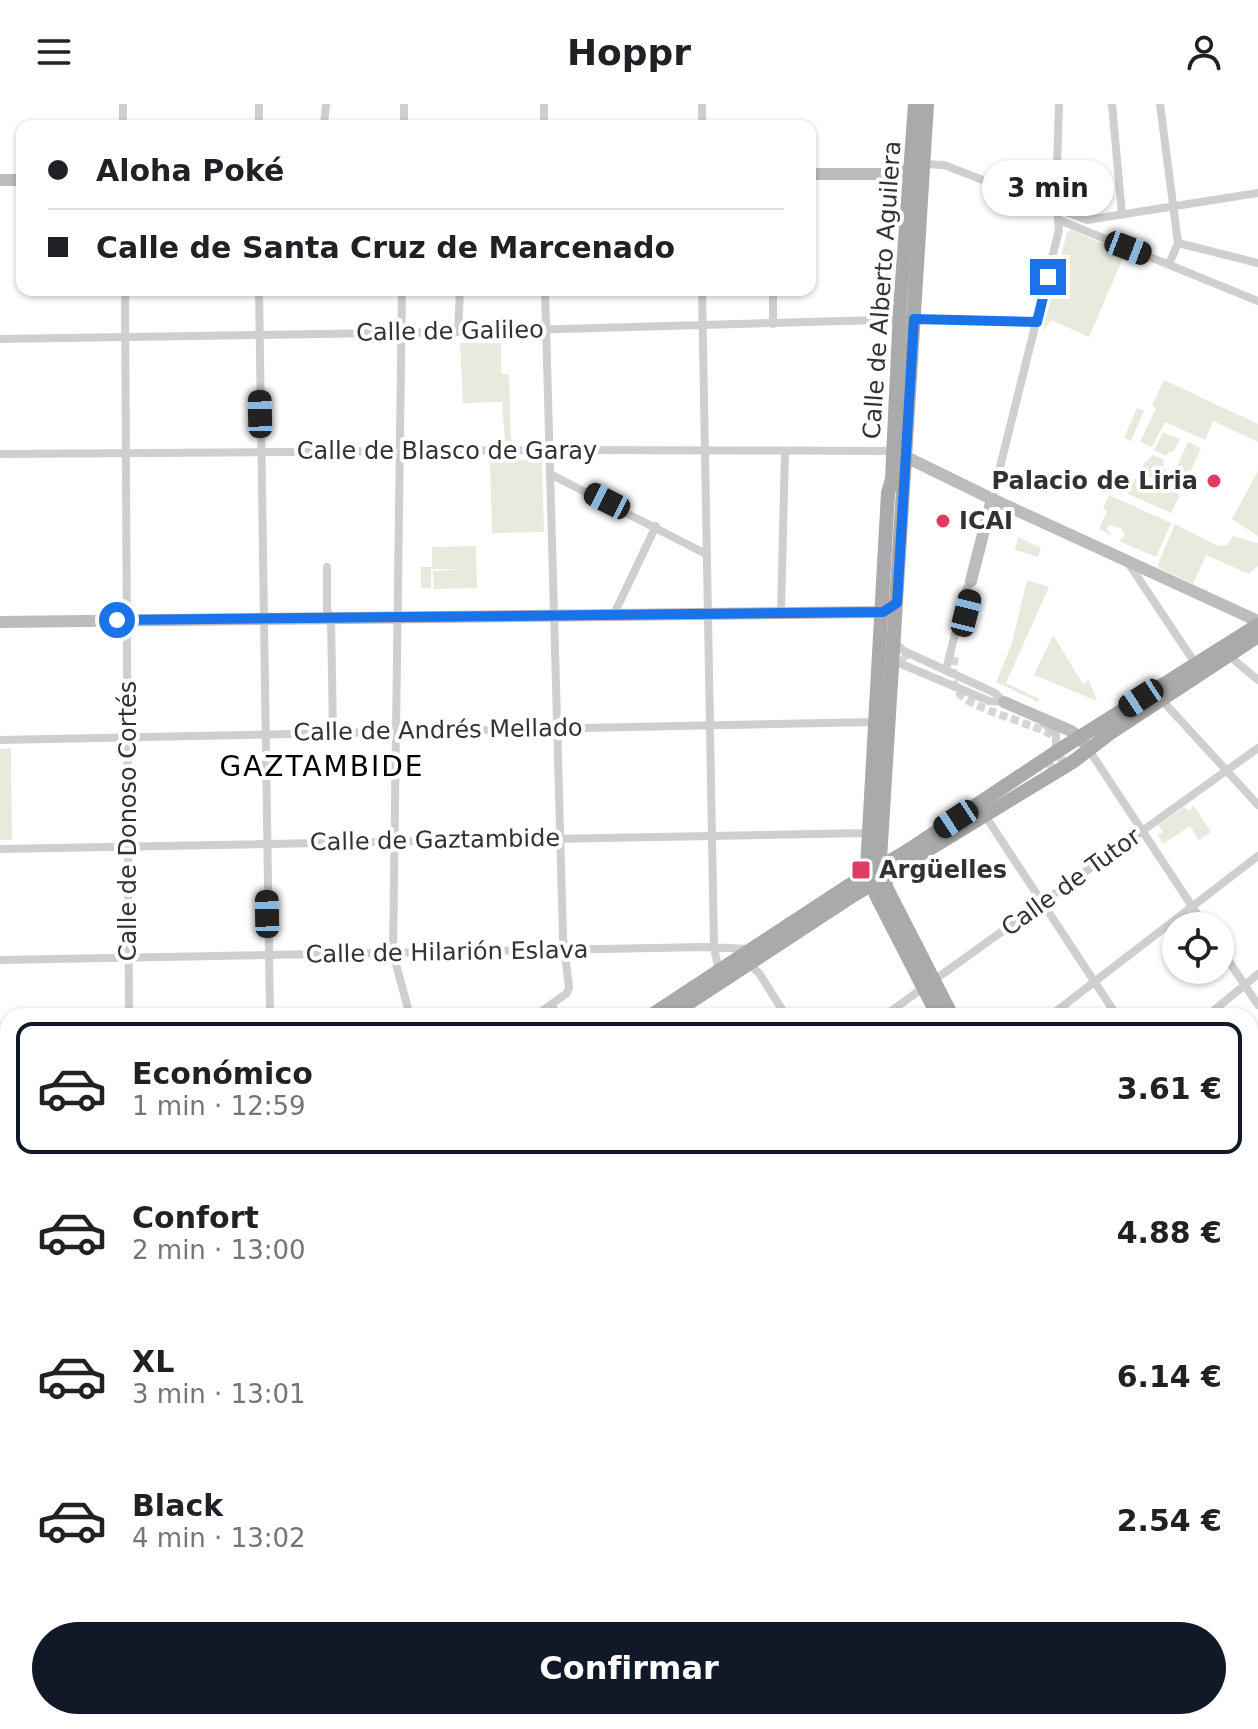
<!DOCTYPE html>
<html lang="es">
<head>
<meta charset="utf-8">
<style>
  :root { --surface:#fff; --page:#f2f2f2; --text:#202124; --muted:#757577; --line:#e0e0e0; --accent:#111827 }
  body { margin:0; font-family:"DejaVu Sans",sans-serif; background:var(--page); color:var(--text); height:100vh; display:flex; flex-direction:column; font-size:30px; white-space:nowrap }
  * { box-sizing:border-box; margin:0 }
  p { font-size:26px; color:var(--muted) }
  .icon { flex:none; width:44px; height:44px; fill:none; stroke:currentColor; stroke-width:2; stroke-linecap:round; stroke-linejoin:round }
  .map { position:relative; flex:1; overflow:hidden }
  .side { position:absolute; left:0px; top:904px; width:1258px; height:722px; display:flex; flex-direction:column; background:var(--surface); border-radius:24px 24px 0 0; box-shadow:0 2px 6px #0004 }
  .side>* { flex:none }
  .guide { position:absolute; left:16px; top:16px; width:800px; height:176px; border-radius:16px; box-shadow:0 2px 6px #0004; display:grid; align-content:center; height:176px; padding:0 32px; background:var(--surface) }
  .fabs { position:absolute; left:1162px; top:808px; display:grid; gap:16px }
  .fabs a { display:grid; place-items:center; width:72px; height:72px; border-radius:50%; background:var(--surface); box-shadow:0 2px 6px #0004; font-size:40px }
  .end { position:absolute; width:36px; height:36px; margin:-18px; border:10px solid #1a73e8; background:#fff; box-shadow:0 0 0 4px #fff }
  .from { border-radius:50% }
  .bubble { position:absolute; height:56px; border-radius:28px; background:var(--surface); box-shadow:0 2px 6px #0004; font-size:26px; font-weight:600; line-height:56px; text-align:center }
  .car { position:absolute; width:24px; height:48px; margin:-24px -12px; border-radius:10px; box-shadow:0 0 6px 2px #0007; background:linear-gradient(#222 24%,#8ab4d8 0 40%,#222 0 76%,#8ab4d8 0 86%,#222 0) }
  .guide b { display:flex; align-items:center; gap:28px; height:76px; font-size:30px }
  .guide b+b { border-top:2px solid var(--line) }
  .guide i { width:20px; height:20px; background:var(--text) }
  ul { padding:14px 0 0; list-style:none }
  li { display:flex; align-items:center; gap:24px; height:132px; margin:0 16px 12px; padding:0 16px; border:4px solid transparent; border-radius:16px }
  li div { flex:1 }
  li b { display:block; font-size:30px }
  li em { font-style:normal; font-weight:600 }
  li.active { border-color:var(--accent) }
  li>.icon { width:72px; height:72px; stroke-width:1.5 }
  .cta { display:flex; gap:16px; margin-top:auto; padding:16px 32px }
  .cta a { flex:1; height:92px; border-radius:48px; background:var(--accent); color:#fff; font-size:32px; font-weight:600; line-height:92px; text-align:center }
  header { display:flex; justify-content:space-between; align-items:center; height:104px; padding:0 32px; background:var(--surface); font-size:36px; font-weight:600 }
  .map>svg:first-child { display:block }
  .green { fill:#e7ebde }
  .lines { fill:none; stroke-linecap:round; stroke-linejoin:round }
  .canal { stroke:#cbe3eb; stroke-width:8 }
  .street-tunnel { stroke:#d6d6d6; stroke-width:8; stroke-dasharray:8 4; stroke-linecap:butt }
  .street { stroke:#cfcfcf; stroke-width:8 }
  .secondary { stroke:#bcbcbc; stroke-width:12 }
  .primary { stroke:#aaa; stroke-width:14 }
  .highway { stroke:#999; stroke-width:16 }
  .route { stroke:#1a73e8; stroke-width:10 }
  .poi-dot { fill:#e23b60; stroke:#fff; stroke-width:3 }
  .labels { text-anchor:middle; dominant-baseline:central; stroke-width:8; stroke-linejoin:round; paint-order:stroke }
  .street-label { font-size:24px; fill:#323232; stroke:#fff }
  .poi-label { font-size:24px; font-weight:bold; fill:#323232; stroke:#fff; text-anchor:start }
  .quarter-label { font-size:28px; letter-spacing:2px; fill:#000; stroke:#fff }
</style>
</head>
<body>
<header><svg class="icon" aria-label="menu" viewBox="0 0 24 24"><path d="M4 6h16M4 12h16M4 18h16"/></svg>Hoppr<svg class="icon" aria-label="person" viewBox="0 0 24 24"><circle cx="12" cy="8" r="4"/><path d="M4 21q1-7 8-7t8 7"/></svg></header>
<div class="map">
<svg width="1258" height="1625" viewBox="0 0 1258 1625">
  <rect width="100%" height="100%" fill="#fff"/>
  <g class="green">
    <path d="M1071 126 1125 149 1089 233 1051 216 1043 227 1067 128Z"/>
    <path d="M460 239H501V270H509L511 339H505L502 298 463 299Z"/>
    <path d="M1164 276 1258 320V338L1213 317 1205 336 1165 318 1152 343 1140 338 1156 304 1152 302Z"/>
    <path d="M1137 304 1144 307 1131 337 1124 334Z"/>
    <path d="M1163 328 1180 335 1174 347 1169 348 1166 352 1154 346Z"/>
    <path d="M1188 338 1201 344 1181 388 1168 382Z"/>
    <path d="M1153 351 1164 356 1163 363 1166 366 1161 378 1140 369 1144 359Z"/>
    <path d="M490 356H540L542 358 544 428 492 429Z"/>
    <path d="M1258 367V432L1232 415Z"/>
    <path d="M1137 371 1180 391 1171 409 1128 390Z"/>
    <path d="M1109 391 1171 419 1156 453 1119 437 1125 431 1121 424 1108 421 1107 425 1112 432 1099 425 1107 407 1103 404Z"/>
    <path d="M1175 420 1218 442 1227 441 1233 432 1258 439V462L1249 470 1206 451 1193 480 1157 463Z"/>
    <path d="M1018 433 1041 444 1038 453 1015 446Z"/>
    <path d="M476 442 477 484 434 485 433 467 463 465H431V484H421V463H432V443Z"/>
    <path d="M1027 476 1049 483 1006 579 1039 595 1038 598 996 578 1011 542Z"/>
    <path d="M1053 531 1083 580 1089 576 1097 597 1034 571Z"/>
    <path d="M11 644 12 736H0V645Z"/>
    <path d="M1193 701 1211 728 1199 736 1190 722 1163 740 1158 731 1163 728 1158 721 1184 703 1190 707Z"/>
    <path d="M0 1055 8 1056V1158L0 1150Z"/>
    <path d="M1258 1188V1433L1250 1440V1195Z"/>
    <path d="M0 1196 8 1204V1242L0 1234Z"/>
    <path d="M8 1444V1490L0 1503V1459Z"/>
    <path d="M1258 1467V1508L1250 1507V1474Z"/>
    <path d="M1258 1588V1625H743L751 1618H1250V1590L1252 1592Z"/>
    <path d="M44 1618H90L91 1625H43Z"/>
    <path d="M154 1618H658L662 1625H158Z"/>
  </g>
  <g class="lines">
    <path class="canal" d="M439 1618 444 1625"/>
    <g class="street-tunnel">
      <path d="M894 542 907 556"/>
      <path d="M955 553C952 566 951 578 959 589 970 605 1034 619 1055 633"/>
      <path d="M1048 665 1061 655 1062 644"/>
    </g>
    <g class="street">
      <path d="M123 0V22"/>
      <path d="M259 0V22"/>
      <path d="M702 0V22"/>
      <path d="M1112 0 1122 111"/>
      <path d="M1160 0 1178 139 1169 160"/>
      <path d="M324 22 326 0"/>
      <path d="M404 22V0"/>
      <path d="M544 22V0"/>
      <path d="M924 60 944 61 1087 116 1258 89"/>
      <path d="M1059 116 1258 197"/>
      <path d="M1178 139 1258 159"/>
      <path d="M125 186 129 912"/>
      <path d="M259 186 270 912"/>
      <path d="M402 186 393 849 410 912"/>
      <path d="M702 186 714 843 719 868"/>
      <path d="M773 186V220"/>
      <path d="M458 228 460 186"/>
      <path d="M0 235 458 228 914 215 1037 218"/>
      <path d="M0 350 549 346 895 347"/>
      <path d="M550 370 706 450"/>
      <path d="M992 395 1059 126 1056 94 1059 0"/>
      <path d="M1129 460 1195 559"/>
      <path d="M327 463V506L331 514 333 629"/>
      <path d="M781 509 785 347"/>
      <path d="M614 510 656 422"/>
      <path d="M894 538 904 547 995 589 1004 598"/>
      <path d="M1228 551 1258 576"/>
      <path d="M893 552 894 557 989 597 1004 598"/>
      <path d="M946 566 966 486 971 477"/>
      <path d="M1161 595 1258 701"/>
      <path d="M1043 618 1056 631V647"/>
      <path d="M0 636 876 618"/>
      <path d="M1089 646 1205 822"/>
      <path d="M986 713 1117 912"/>
      <path d="M0 745 869 729"/>
      <path d="M1220 844 1258 901"/>
      <path d="M0 856 705 843 750 845"/>
      <path d="M749 860 759 869 786 912"/>
      <path d="M551 901 559 912"/>
      <path d="M535 912 567 889 569 883 563 834 545 186"/>
      <path d="M884 912 1258 644"/>
      <path d="M1050 912 1258 752"/>
      <path d="M1207 912 1258 870"/>
      <path d="M0 993H8"/>
      <path d="M1250 1111 1258 1123"/>
      <path d="M1250 1422 1258 1415"/>
      <path d="M502 1618 507 1625"/>
    </g>
    <g class="secondary">
      <path d="M810 70H891L918 63"/>
      <path d="M0 76H22"/>
      <path d="M904 352 992 395 1258 517"/>
      <path d="M971 477 992 395"/>
      <path d="M0 518 883 508"/>
      <path d="M1004 598 1071 627 1080 633 1089 646"/>
      <path d="M1250 1001 1258 994"/>
      <path d="M1250 1179 1258 1172"/>
      <path d="M0 1554 8 1543"/>
      <path d="M143 1618 147 1625"/>
      <path d="M673 1618 677 1625"/>
      <path d="M0 1623 8 1612"/>
      <path d="M725 1625 733 1618"/>
    </g>
    <g class="primary">
      <path d="M915 0 900 205 892 375 888 389 867 764 876 791 938 912"/>
      <path d="M927 0 880 755 887 785 952 912"/>
      <path d="M650 912 848 782 907 747 1056 648 1258 521"/>
      <path d="M669 912 854 791 1074 657 1109 630 1258 532"/>
      <path d="M0 1160 8 1168"/>
      <path d="M0 1181 8 1188"/>
      <path d="M954 1625 961 1618"/>
    </g>
    <g class="highway">
      <path d="M0 1568 8 1556"/>
      <path d="M0 1606 8 1596"/>
    </g>
  </g>
  <g class="lines">
    <path class="route" d="M117 516 883 508 897 499 914 215 1037 218 1048 173"/>
  </g>
  <g class="poi-dot">
    <circle cx="1214" cy="377" r="8"/>
    <circle cx="943" cy="417" r="8"/>
    <rect x="851" y="756" width="20" height="20" rx="4"/>
  </g>
  <g class="labels">
    <g class="street-label">
      <text transform="translate(882 186) rotate(-86)">Calle de Alberto Aguilera</text>
      <text transform="translate(450 227) rotate(-1)">Calle de Galileo</text>
      <text x="447" y="347">Calle de Blasco de Garay</text>
      <text transform="translate(438 626) rotate(-1)">Calle de Andrés Mellado</text>
      <text transform="translate(128 717) rotate(-90)">Calle de Donoso Cortés</text>
      <text transform="translate(435 736) rotate(-1)">Calle de Gaztambide</text>
      <text transform="translate(1071 778) rotate(-36)">Calle de Tutor</text>
      <text transform="translate(447 848) rotate(-1)">Calle de Hilarión Eslava</text>
    </g>
    <g class="poi-label">
      <text x="1198" y="377" text-anchor="end">Palacio de Liria</text>
      <text x="959" y="417">ICAI</text>
      <text x="879" y="766">Argüelles</text>
    </g>
    <g class="quarter-label">
      <text x="322" y="662">GAZTAMBIDE</text>
    </g>
  </g>
</svg>
<div class="fabs">
<a><svg class="icon" aria-label="locate" viewBox="0 0 24 24"><circle cx="12" cy="12" r="6"/><path d="M12 2v4M12 18v4M2 12h4M18 12h4"/></svg></a>
</div>
<i class="end from" style="left:117px;top:516px"></i>
<i class="end" style="left:1048px;top:173px"></i>
<div class="bubble" style="left:982px;top:56px;width:132px">3 min</div>
<i class="car" style="left:1128px;top:144px;rotate:111deg"></i>
<i class="car" style="left:260px;top:310px;rotate:359deg"></i>
<i class="car" style="left:607px;top:397px;rotate:297deg"></i>
<i class="car" style="left:966px;top:509px;rotate:14deg"></i>
<i class="car" style="left:1141px;top:594px;rotate:237deg"></i>
<i class="car" style="left:956px;top:715px;rotate:237deg"></i>
<i class="car" style="left:267px;top:810px;rotate:359deg"></i>
<div class="guide">
<b><i class="from"></i>Aloha Poké</b>
<b><i></i>Calle de Santa Cruz de Marcenado</b>
</div>
<section class="side">
<ul>
<li class="active"><svg class="icon" aria-label="car" viewBox="0 0 24 24"><path d="M5 17H2v-5l4-1 3-4h7l3 4 3 1v5h-3M9 17h6M6 11h13"/><circle cx="7" cy="17" r="2"/><circle cx="17" cy="17" r="2"/></svg><div><b>Económico</b><p>1 min · 12:59</p></div><em>3.61 €</em></li>
<li><svg class="icon" aria-label="car" viewBox="0 0 24 24"><path d="M5 17H2v-5l4-1 3-4h7l3 4 3 1v5h-3M9 17h6M6 11h13"/><circle cx="7" cy="17" r="2"/><circle cx="17" cy="17" r="2"/></svg><div><b>Confort</b><p>2 min · 13:00</p></div><em>4.88 €</em></li>
<li><svg class="icon" aria-label="car" viewBox="0 0 24 24"><path d="M5 17H2v-5l4-1 3-4h7l3 4 3 1v5h-3M9 17h6M6 11h13"/><circle cx="7" cy="17" r="2"/><circle cx="17" cy="17" r="2"/></svg><div><b>XL</b><p>3 min · 13:01</p></div><em>6.14 €</em></li>
<li><svg class="icon" aria-label="car" viewBox="0 0 24 24"><path d="M5 17H2v-5l4-1 3-4h7l3 4 3 1v5h-3M9 17h6M6 11h13"/><circle cx="7" cy="17" r="2"/><circle cx="17" cy="17" r="2"/></svg><div><b>Black</b><p>4 min · 13:02</p></div><em>2.54 €</em></li>
</ul>
<div class="cta"><a>Confirmar</a></div>
</section>
</div>
</body>
</html>
